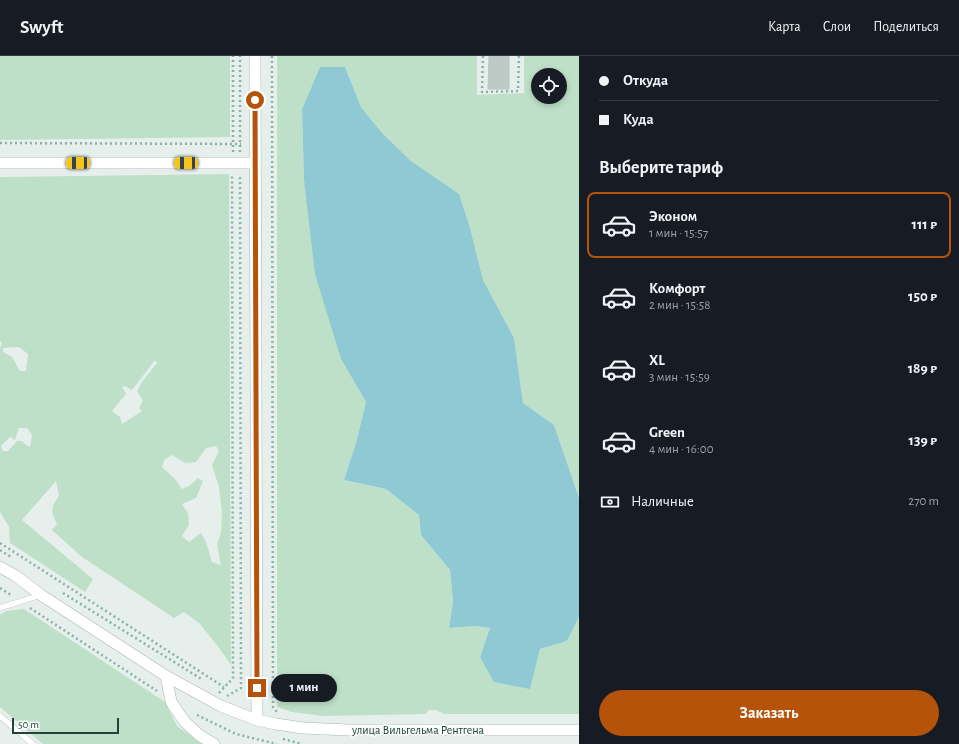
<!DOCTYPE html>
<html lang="ru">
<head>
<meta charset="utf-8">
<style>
  :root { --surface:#171b24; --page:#20242c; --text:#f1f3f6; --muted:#9ea1a6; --line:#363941; --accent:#b45309 }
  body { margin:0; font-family:"Alegreya Sans",sans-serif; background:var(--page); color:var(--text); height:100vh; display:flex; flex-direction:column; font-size:15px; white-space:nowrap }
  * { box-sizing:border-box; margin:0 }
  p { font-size:13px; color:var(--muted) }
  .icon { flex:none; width:22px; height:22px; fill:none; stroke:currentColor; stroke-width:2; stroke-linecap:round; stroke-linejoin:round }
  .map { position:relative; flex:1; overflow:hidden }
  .drawer { display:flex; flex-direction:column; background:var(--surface); width:380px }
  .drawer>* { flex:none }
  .guide { display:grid; align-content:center; height:88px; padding:0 20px; background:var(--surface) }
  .fabs { position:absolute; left:531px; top:12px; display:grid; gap:8px }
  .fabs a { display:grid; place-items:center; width:36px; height:36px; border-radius:50%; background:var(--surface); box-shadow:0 2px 6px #0003; font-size:20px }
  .scale { position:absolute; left:12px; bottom:10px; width:107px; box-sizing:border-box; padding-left:4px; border:2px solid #24423a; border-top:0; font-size:11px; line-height:14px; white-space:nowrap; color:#24423a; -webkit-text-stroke:3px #f7fbf9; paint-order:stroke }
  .end { position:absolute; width:18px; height:18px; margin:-9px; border:5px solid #b45309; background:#fff; box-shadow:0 0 0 2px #fff }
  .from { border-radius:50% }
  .bubble { position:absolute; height:28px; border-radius:14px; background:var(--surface); box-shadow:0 2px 6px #0003; font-size:13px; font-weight:700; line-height:28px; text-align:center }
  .car { position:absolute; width:12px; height:24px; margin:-12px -6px; border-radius:5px; box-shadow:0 0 3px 1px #0007; background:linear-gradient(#f5c518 24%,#345 0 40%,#f5c518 0 76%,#345 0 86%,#f5c518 0) }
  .guide b { display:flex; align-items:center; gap:14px; height:38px; font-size:15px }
  .guide b+b { border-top:1px solid var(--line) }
  .guide i { width:10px; height:10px; background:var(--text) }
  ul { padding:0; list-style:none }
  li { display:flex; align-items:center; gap:12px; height:66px; margin:0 8px 6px; padding:0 12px; border:2px solid transparent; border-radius:8px }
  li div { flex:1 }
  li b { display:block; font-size:15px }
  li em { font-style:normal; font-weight:700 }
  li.on { border-color:var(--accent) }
  li>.icon { width:36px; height:36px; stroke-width:1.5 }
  h2 { padding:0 20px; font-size:18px; line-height:48px }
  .pay { display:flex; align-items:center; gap:10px; height:44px; padding:0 20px; font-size:15px }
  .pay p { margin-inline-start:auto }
  .primary-button { display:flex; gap:8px; margin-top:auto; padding:8px 20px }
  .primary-button a { flex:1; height:46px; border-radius:24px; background:var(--accent); color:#fff; font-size:16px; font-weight:700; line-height:46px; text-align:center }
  header { display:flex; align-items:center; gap:24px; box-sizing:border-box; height:56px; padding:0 20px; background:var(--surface); border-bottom:1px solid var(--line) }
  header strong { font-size:19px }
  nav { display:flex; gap:22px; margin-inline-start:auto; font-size:14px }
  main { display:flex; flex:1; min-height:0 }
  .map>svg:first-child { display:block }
  .green { fill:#bfe0c8; fill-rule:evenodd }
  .water { fill:#8ec9d4 }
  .building { fill:#bbcac4; stroke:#b8c9c2 }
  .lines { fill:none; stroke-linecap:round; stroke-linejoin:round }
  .lane-casing { stroke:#a8b8b2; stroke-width:6 }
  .street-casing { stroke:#a8b8b2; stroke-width:12 }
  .path { stroke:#86b3a5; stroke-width:2.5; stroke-dasharray:2 3; stroke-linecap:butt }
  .lane { stroke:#fff; stroke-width:5.5 }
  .street { stroke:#fff; stroke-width:11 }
  .route { stroke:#b45309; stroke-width:5 }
  .labels { text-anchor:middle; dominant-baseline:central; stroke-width:3.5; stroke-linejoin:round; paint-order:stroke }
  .street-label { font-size:12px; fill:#24423a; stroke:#f7fbf9 }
</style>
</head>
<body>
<header>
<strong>Swyft</strong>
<nav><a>Карта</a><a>Слои</a><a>Поделиться</a></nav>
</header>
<main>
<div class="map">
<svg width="579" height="688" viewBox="0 0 579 688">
  <rect width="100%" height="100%" fill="#e6efeb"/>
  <g class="green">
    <path d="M0 0H230V81L0 84Z"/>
    <path d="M277 0H477V39L524 37V0H579V442L554 369 523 347 514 282 483 224 470 172 411 105 382 77 361 51 345 11H320L302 53 304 124 341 303 366 346 356 387 344 424 386 433 419 459 421 479 450 514 453 546 449 572 474 570 490 572 480 601 530 633 540 593 567 585 579 561V658H444L436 654H428L426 658 323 660 292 656 277 651ZM538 19H560V41H538Z"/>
    <path d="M229 118 231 609 217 589 199 567 184 556 174 562 82 501 52 474 57 468C50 453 51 453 59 439L56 425 22 464 93 523 85 536 10 487 9 471 0 456V293L2 286 0 285V121ZM19 291 28 298 26 315H20L12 301 3 296V292ZM155 304 157 307 142 326 137 335 143 345 139 352 142 355 122 368 120 361 112 355 126 338 122 331 125 330 132 334ZM19 372H27L32 379 30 391 25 388 22 385H17L8 395H3L1 390 10 381 15 384ZM216 390 219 395 212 409 219 431 222 456 221 477 217 488 221 509 212 506 206 486 201 477 189 486 182 480 189 469 188 457 182 448 196 442 203 425 198 422 189 430 182 433 175 423 162 411 164 404 172 399 185 407 196 406 206 392Z"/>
    <path d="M24 553 165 646 177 670 202 688H43L0 651V559L6 555Z"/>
  </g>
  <path class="water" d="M320 11H345L361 51 382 77 411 105 459 138 470 172 483 224 514 282 523 347 554 369 579 442V561L567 585 540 593 530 633 494 626 480 601 490 572 474 570 449 572 453 546 450 514 421 479 419 459 386 433 344 424 356 387 366 346 341 303 315 218 304 124 302 53Z"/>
  <path class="building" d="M489 0H509V33H488Z"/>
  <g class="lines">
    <defs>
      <g id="lane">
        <path d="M0 552 41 539"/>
        <path d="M0 660 33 688"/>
      </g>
      <g id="street">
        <path d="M255 0 257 664"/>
        <path d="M0 107H255"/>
        <path d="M0 511 16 520 41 539 166 620 221 650 257 664 276 668 303 672 348 674H579"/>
        <path d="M166 620 171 645 173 649 185 666 199 679 214 688"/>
      </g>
    </defs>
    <use href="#lane" class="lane-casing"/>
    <use href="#street" class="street-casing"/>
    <g class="path">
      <path d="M272 0 273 651 277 656"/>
      <path d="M483 0 482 36 518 35 519 0"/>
      <path d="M0 87 241 88"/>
      <path d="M233 96V0"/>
      <path d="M240 96V0"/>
      <path d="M0 487 224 631"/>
      <path d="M0 494 11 501"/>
      <path d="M0 532 11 539"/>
      <path d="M63 537 203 624"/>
      <path d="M30 552 157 635"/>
      <path d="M219 637 233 622 232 119"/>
      <path d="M227 640 241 632 240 119"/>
      <path d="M197 659 236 678 277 688"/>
      <path d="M283 683 302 688"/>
    </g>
    <use href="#lane" class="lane"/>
    <use href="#street" class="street"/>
  </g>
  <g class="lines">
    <path class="route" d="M255 44 257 632"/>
  </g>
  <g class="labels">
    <g class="street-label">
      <text x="418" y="674">улица Вильгельма Рентгена</text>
    </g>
  </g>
</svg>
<div class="fabs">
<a><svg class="icon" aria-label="locate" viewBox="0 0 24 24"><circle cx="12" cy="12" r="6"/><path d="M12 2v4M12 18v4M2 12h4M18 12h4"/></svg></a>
</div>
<div class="scale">50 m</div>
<i class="end from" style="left:255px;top:44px"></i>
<i class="end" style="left:257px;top:632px"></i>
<div class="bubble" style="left:271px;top:618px;width:66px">1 мин</div>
<i class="car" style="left:78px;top:107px;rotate:270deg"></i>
<i class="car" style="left:186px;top:107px;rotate:270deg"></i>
</div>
<section class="drawer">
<div class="guide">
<b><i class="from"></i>Откуда</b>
<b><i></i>Куда</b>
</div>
<h2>Выберите тариф</h2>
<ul>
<li class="on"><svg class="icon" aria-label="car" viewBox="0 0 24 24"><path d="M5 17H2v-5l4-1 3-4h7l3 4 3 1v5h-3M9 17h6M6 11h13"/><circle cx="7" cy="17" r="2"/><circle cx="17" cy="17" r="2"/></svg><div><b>Эконом</b><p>1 мин · 15:57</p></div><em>111 ₽</em></li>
<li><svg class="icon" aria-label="car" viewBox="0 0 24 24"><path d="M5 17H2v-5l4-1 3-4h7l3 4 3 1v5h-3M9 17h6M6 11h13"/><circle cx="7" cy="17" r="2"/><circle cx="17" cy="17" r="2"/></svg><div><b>Комфорт</b><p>2 мин · 15:58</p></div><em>150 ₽</em></li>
<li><svg class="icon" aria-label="car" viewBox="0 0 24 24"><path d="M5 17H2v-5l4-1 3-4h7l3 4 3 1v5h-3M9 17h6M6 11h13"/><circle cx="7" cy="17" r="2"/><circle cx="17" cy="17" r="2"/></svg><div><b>XL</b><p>3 мин · 15:59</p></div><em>189 ₽</em></li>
<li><svg class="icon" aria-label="car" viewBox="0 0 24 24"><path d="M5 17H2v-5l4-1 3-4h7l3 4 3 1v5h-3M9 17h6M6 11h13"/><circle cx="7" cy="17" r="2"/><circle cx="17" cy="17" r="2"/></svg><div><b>Green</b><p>4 мин · 16:00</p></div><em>139 ₽</em></li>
</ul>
<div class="pay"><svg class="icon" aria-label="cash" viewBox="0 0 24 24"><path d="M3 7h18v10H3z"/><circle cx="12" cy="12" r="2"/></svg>Наличные<p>270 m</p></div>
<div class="primary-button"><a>Заказать</a></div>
</section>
</main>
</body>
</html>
